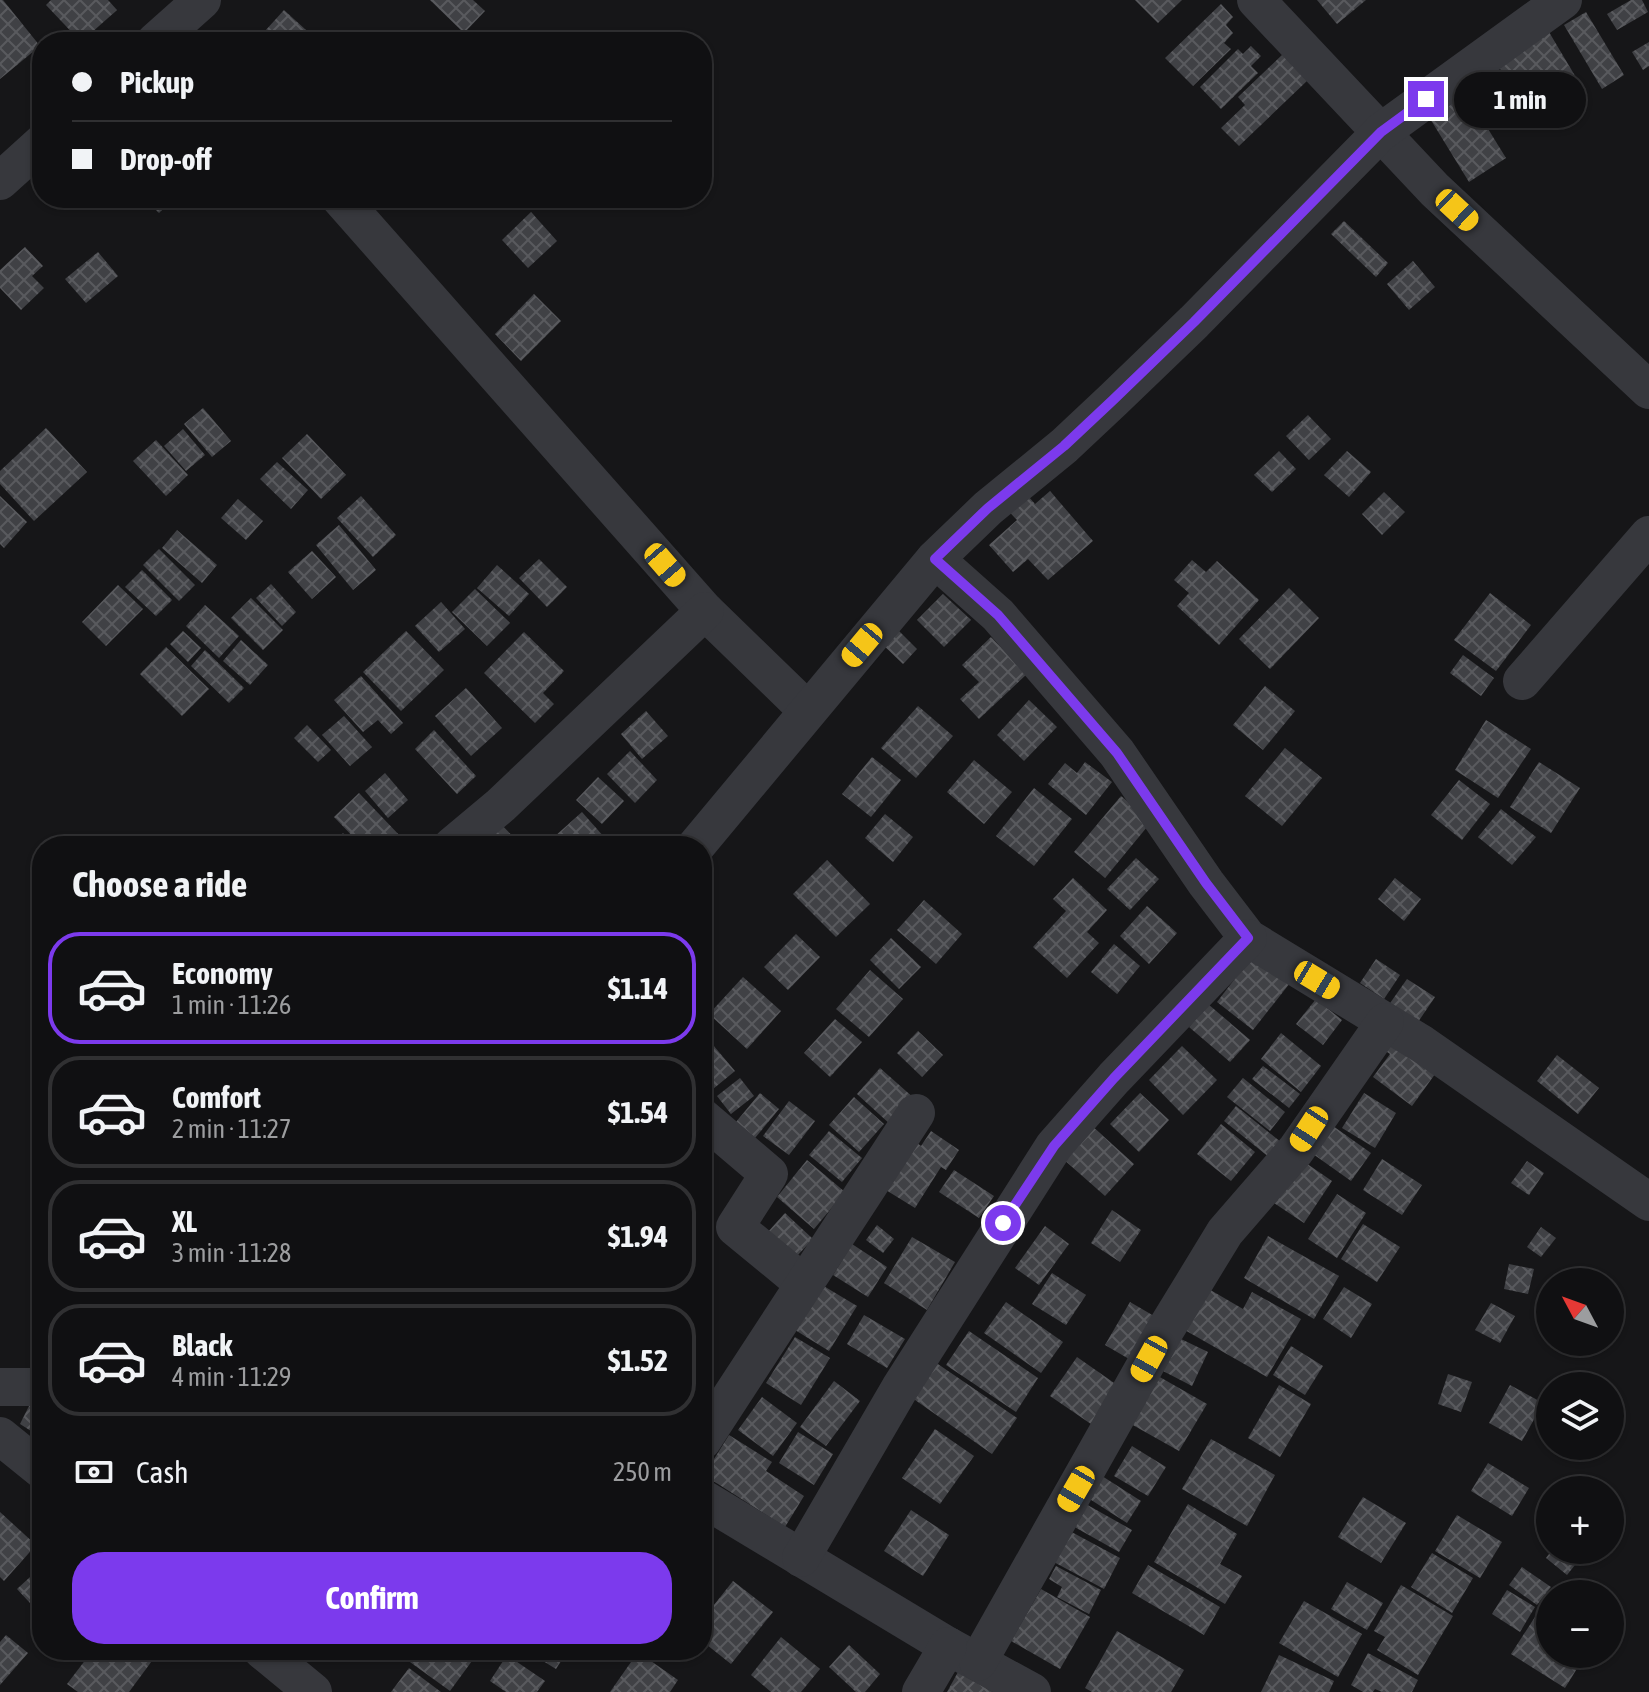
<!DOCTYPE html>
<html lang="en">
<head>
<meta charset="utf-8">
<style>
  :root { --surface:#101012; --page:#19191b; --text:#f1f3f6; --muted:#9c9d9f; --line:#303032; --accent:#7c3aed }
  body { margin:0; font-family:"Asap Condensed",sans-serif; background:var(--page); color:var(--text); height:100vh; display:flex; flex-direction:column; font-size:30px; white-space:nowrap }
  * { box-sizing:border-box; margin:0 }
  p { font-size:26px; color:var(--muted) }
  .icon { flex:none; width:44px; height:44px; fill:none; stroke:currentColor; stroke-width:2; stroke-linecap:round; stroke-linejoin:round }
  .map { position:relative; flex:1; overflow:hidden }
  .details { position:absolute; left:32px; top:836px; width:680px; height:824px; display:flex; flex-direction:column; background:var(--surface); border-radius:32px; box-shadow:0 2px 6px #0004,0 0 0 2px var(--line) }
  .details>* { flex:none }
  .hud { position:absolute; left:32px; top:32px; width:680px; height:176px; border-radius:32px; box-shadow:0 2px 6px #0004,0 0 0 2px var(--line); display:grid; align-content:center; height:176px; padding:0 40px; background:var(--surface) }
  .needle { width:52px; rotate:311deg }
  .fabs { position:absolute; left:1536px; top:1268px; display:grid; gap:16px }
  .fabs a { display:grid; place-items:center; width:88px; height:88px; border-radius:50%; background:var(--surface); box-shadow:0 2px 6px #0004,0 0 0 2px var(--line); font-size:40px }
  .end { position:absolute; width:36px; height:36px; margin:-18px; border:10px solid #7c3aed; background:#fff; box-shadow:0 0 0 4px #fff }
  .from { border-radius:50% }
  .bubble { position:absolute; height:56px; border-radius:28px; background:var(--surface); box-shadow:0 2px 6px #0004,0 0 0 2px var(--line); font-size:26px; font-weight:700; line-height:56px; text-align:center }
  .car { position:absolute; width:24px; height:48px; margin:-24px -12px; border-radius:10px; box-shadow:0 0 6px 2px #0007; background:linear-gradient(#f5c518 24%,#345 0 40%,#f5c518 0 76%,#345 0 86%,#f5c518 0) }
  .hud b { display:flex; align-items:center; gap:28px; height:76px; font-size:30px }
  .hud b+b { border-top:2px solid var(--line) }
  .hud i { width:20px; height:20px; background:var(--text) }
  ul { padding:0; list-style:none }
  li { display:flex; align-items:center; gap:24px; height:112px; margin:0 16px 12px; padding:0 24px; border:4px solid var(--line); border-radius:32px }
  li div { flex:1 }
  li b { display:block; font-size:30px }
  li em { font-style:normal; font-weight:700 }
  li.current { border-color:var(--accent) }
  li>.icon { width:72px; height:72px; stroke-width:1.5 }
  h2 { padding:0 40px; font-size:36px; line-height:96px }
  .pay { display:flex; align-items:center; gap:20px; height:88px; padding:0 40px; font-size:30px }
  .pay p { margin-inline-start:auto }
  .primary-button { display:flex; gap:16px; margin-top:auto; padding:16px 40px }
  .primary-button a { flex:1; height:92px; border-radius:32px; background:var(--accent); color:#fff; font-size:32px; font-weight:700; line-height:92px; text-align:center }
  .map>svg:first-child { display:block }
  .building { fill:url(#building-cross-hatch) }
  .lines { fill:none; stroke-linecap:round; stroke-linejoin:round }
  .minor { stroke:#37383d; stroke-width:38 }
  .route { stroke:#7c3aed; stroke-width:10 }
</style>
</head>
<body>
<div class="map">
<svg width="1649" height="1692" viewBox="0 0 1649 1692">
  <defs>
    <pattern id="building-cross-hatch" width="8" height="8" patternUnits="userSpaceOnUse" patternTransform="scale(2)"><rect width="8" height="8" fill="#404145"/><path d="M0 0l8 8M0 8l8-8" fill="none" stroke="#595a5e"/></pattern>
  </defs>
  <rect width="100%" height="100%" fill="#161618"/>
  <g class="building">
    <path d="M0 0H3L40 46 0 79Z"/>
    <path d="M51 0H108L117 10 81 42 46 5Z"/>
    <path d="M430 0H473L485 11 464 33Z"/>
    <path d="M1135 0H1182L1158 23Z"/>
    <path d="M1317 0H1366L1337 24Z"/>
    <path d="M1631 0H1642L1648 12 1617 30 1607 14Z"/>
    <path d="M1221 4 1233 17 1226 25 1233 33 1224 43 1231 49 1193 86 1165 58Z"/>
    <path d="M284 10 317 40 316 42H255Z"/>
    <path d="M1586 12 1624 75 1602 89 1564 25Z"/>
    <path d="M1549 32 1584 91 1533 122 1497 64Z"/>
    <path d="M1649 42V66L1643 70 1632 52Z"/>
    <path d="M1251 46 1261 56 1251 66 1258 73 1221 109 1200 87 1238 49 1243 54Z"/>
    <path d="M1283 54 1308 80 1239 146 1221 128 1245 105 1238 97Z"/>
    <path d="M1459 82 1506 158 1469 182 1421 104Z"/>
    <path d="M144 198H174L159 213Z"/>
    <path d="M531 212 557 241 528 268 502 240Z"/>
    <path d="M1344 221 1388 263 1376 277 1331 234Z"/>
    <path d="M25 247 43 266 32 276 44 288 21 310 0 288V270Z"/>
    <path d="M98 252 118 276 86 303 65 279Z"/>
    <path d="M1413 261 1435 287 1409 310 1387 284Z"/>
    <path d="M534 294 561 321 521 361 495 334Z"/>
    <path d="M203 408 231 441 212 457 184 424Z"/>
    <path d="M1308 415 1331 439 1309 460 1286 436Z"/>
    <path d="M46 428 87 472 34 521 0 484V471Z"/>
    <path d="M183 429 205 455 186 471 164 446Z"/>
    <path d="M307 434 346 475 321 499 282 458Z"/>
    <path d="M156 440 188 475 166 496 133 461Z"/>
    <path d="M1279 451 1296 469 1272 492 1254 475Z"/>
    <path d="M1347 451 1371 472 1349 497 1324 475Z"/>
    <path d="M277 462 308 490 291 509 260 479Z"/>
    <path d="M1022 489 1035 504 1050 491 1093 541 1048 580 1028 559 1013 572 989 545 1017 520 1003 505Z"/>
    <path d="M1384 492 1405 512 1382 535 1362 514Z"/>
    <path d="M0 496 27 522 4 548 0 544Z"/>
    <path d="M361 496 396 535 373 557 337 518Z"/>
    <path d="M238 499 263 521 246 540 221 518Z"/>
    <path d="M339 525 376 570 353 590 316 545Z"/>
    <path d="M177 530 217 565 202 583 162 548Z"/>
    <path d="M159 549 195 585 179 601 143 565Z"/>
    <path d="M312 551 336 577 312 599 288 572Z"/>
    <path d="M539 559 567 587 547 607 519 578Z"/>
    <path d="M1192 560 1206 572 1217 561 1259 600 1219 645 1177 606 1189 593 1174 580Z"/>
    <path d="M497 565 529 594 509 616 477 588Z"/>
    <path d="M142 570 172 600 156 616 125 587Z"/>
    <path d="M271 584 296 612 282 626 256 598Z"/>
    <path d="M118 585 143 609 106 646 82 622Z"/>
    <path d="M1289 588 1319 618 1270 669 1239 639Z"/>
    <path d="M475 589 510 623 487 646 452 612Z"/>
    <path d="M1490 593 1531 625 1496 671 1454 640Z"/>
    <path d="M943 594 971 620 944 647 917 620Z"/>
    <path d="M251 598 283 630 263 650 231 618Z"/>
    <path d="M441 602 465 629 439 652 415 626Z"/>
    <path d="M205 605 239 636 219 658 186 626Z"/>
    <path d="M894 626 917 649 903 664 879 641Z"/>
    <path d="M183 631 201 648 188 662 170 644Z"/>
    <path d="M406 631 444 670 401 711 363 672Z"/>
    <path d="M524 632 564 671 543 693 554 704 535 723 484 673Z"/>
    <path d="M991 637 1027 674 979 719 960 699 979 682 962 665Z"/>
    <path d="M241 640 268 665 250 685 223 661Z"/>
    <path d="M166 647 209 689 182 716 140 674Z"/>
    <path d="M205 650 244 688 229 703 191 666Z"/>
    <path d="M1463 655 1494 678 1481 696 1450 673Z"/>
    <path d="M361 676 403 723 391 734 378 720 363 732 334 700Z"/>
    <path d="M1265 686 1295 711 1263 750 1233 725Z"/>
    <path d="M466 688 502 728 471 756 435 716Z"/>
    <path d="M1029 700 1057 727 1024 761 997 735Z"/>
    <path d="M918 706 953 736 916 778 881 748Z"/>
    <path d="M646 711 668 736 642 759 621 734Z"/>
    <path d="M344 716 372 747 350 766 322 735Z"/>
    <path d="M1486 720 1531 749 1498 798 1455 770Z"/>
    <path d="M307 725 331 750 318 762 294 738Z"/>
    <path d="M434 730 476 776 457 794 415 749Z"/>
    <path d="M1285 748 1322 778 1282 826 1245 796Z"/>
    <path d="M630 751 657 780 635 803 607 774Z"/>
    <path d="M872 757 901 780 871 817 842 794Z"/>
    <path d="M974 760 1012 792 984 824 947 792Z"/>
    <path d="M1085 762 1112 782 1086 815 1048 784 1065 763 1077 773Z"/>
    <path d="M1539 762 1580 788 1551 833 1510 807Z"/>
    <path d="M385 773 408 800 388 818 365 791Z"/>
    <path d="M598 777 624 801 602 824 576 800Z"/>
    <path d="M1459 780 1490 804 1462 840 1431 815Z"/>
    <path d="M1034 788 1072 819 1034 866 996 836Z"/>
    <path d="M359 793 402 838 394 846H362L334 817Z"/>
    <path d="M1121 796 1152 821 1105 878 1074 852Z"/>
    <path d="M1501 809 1536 837 1512 865 1478 837Z"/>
    <path d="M582 812 612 846H544Z"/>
    <path d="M885 814 913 837 893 862 865 838Z"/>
    <path d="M498 821 522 846H472Z"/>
    <path d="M343 833 356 846H329Z"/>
    <path d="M1136 858 1159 879 1130 910 1107 889Z"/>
    <path d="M827 860 870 904 836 937 793 894Z"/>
    <path d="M1073 878 1107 910 1087 932 1099 943 1067 978 1033 947 1066 911 1053 899Z"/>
    <path d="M1395 878 1421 899 1404 921 1378 899Z"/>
    <path d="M924 900 962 934 936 964 897 930Z"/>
    <path d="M1147 906 1177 933 1149 964 1120 936Z"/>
    <path d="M796 934 820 957 788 990 764 967Z"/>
    <path d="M891 938 921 967 899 989 870 960Z"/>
    <path d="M1114 944 1140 966 1117 994 1091 972Z"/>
    <path d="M1253 955 1290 983 1253 1030 1217 1002Z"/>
    <path d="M1376 959 1400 975 1384 999 1360 983Z"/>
    <path d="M870 970 903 999 869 1037 836 1009Z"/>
    <path d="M743 977 781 1011 747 1049 709 1014Z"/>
    <path d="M1407 979 1435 997 1416 1025 1388 1006Z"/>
    <path d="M1316 999 1342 1020 1323 1045 1296 1024Z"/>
    <path d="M1208 1004 1250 1040 1230 1062 1189 1027Z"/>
    <path d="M835 1019 862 1042 830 1077 804 1053Z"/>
    <path d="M918 1031 943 1055 922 1077 897 1053Z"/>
    <path d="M1384 1031 1438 1070 1412 1106 1373 1077 1390 1054 1375 1044Z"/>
    <path d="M1281 1033 1321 1066 1301 1092 1261 1059Z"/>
    <path d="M713 1045 735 1071 702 1098V1054Z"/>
    <path d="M1182 1046 1217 1080 1183 1115 1149 1080Z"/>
    <path d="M1557 1055 1599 1088 1578 1114 1537 1081Z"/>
    <path d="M1263 1066 1300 1094 1289 1108 1252 1079Z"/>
    <path d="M880 1068 915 1099 891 1125 857 1094Z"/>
    <path d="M740 1078 754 1096 731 1114 717 1096Z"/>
    <path d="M1243 1078 1285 1112 1270 1131 1227 1097Z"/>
    <path d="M760 1093 779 1109 755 1138 736 1122Z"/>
    <path d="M1140 1093 1169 1120 1139 1152 1110 1124Z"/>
    <path d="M1364 1093 1396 1113 1375 1148 1342 1128Z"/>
    <path d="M854 1097 884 1124 859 1152 829 1125Z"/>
    <path d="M789 1101 815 1121 789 1155 763 1136Z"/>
    <path d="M1236 1106 1287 1147 1275 1162 1224 1121Z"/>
    <path d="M1221 1124 1255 1152 1231 1181 1197 1154Z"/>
    <path d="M1091 1125 1134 1164 1105 1196 1062 1158Z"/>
    <path d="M1333 1126 1371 1153 1351 1181 1313 1154Z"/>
    <path d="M829 1131 862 1158 842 1182 809 1155Z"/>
    <path d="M931 1131 959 1150 946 1170 941 1167 915 1208 881 1187 912 1139 921 1146Z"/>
    <path d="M1300 1159 1332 1181 1304 1223 1271 1201Z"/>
    <path d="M1382 1159 1422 1185 1402 1215 1363 1190Z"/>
    <path d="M807 1160 845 1192 814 1229 777 1197Z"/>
    <path d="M1527 1161 1544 1173 1529 1195 1511 1183Z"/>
    <path d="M954 1170 994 1196 979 1218 939 1192Z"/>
    <path d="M1337 1194 1366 1213 1337 1258 1308 1239Z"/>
    <path d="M1112 1210 1141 1230 1120 1262 1091 1243Z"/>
    <path d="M785 1213 813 1239 795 1258 767 1233Z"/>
    <path d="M1363 1224 1400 1247 1377 1282 1341 1259Z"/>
    <path d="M877 1225 894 1239 883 1253 866 1240Z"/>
    <path d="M1045 1226 1069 1244 1039 1285 1015 1268Z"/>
    <path d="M1541 1227 1556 1238 1541 1257 1527 1247Z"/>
    <path d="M1268 1236 1339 1276 1314 1319 1244 1278Z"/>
    <path d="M912 1237 955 1262 927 1310 884 1283Z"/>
    <path d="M852 1244 887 1267 868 1297 833 1275Z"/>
    <path d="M1509 1264 1534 1269 1528 1294 1504 1289Z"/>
    <path d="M1052 1273 1086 1295 1066 1325 1032 1304Z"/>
    <path d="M822 1285 857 1306 829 1351 795 1330Z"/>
    <path d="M1344 1287 1372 1304 1351 1338 1323 1319Z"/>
    <path d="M1207 1288 1243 1309 1252 1292 1301 1319 1267 1377 1183 1329Z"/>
    <path d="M1006 1302 1063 1342 1041 1373 984 1333Z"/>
    <path d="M1130 1302 1154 1316 1129 1359 1105 1345Z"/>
    <path d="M1491 1303 1515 1316 1500 1343 1475 1330Z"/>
    <path d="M864 1315 905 1339 887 1368 847 1344Z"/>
    <path d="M969 1331 1038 1378 1016 1412 946 1365Z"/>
    <path d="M795 1337 830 1358 801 1405 766 1383Z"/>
    <path d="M1179 1338 1208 1352 1192 1386 1163 1371Z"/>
    <path d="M1291 1346 1323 1366 1305 1395 1273 1375Z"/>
    <path d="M1077 1357 1117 1385 1091 1424 1050 1396Z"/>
    <path d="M932 1360 1017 1418 992 1454 908 1395Z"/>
    <path d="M1448 1374 1472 1382 1461 1412 1438 1404Z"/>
    <path d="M1158 1376 1207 1404 1179 1451 1131 1424Z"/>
    <path d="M834 1381 860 1401 826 1446 800 1427Z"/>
    <path d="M1279 1385 1311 1404 1280 1457 1248 1438Z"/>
    <path d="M1510 1385 1543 1403 1522 1441 1489 1423Z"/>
    <path d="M762 1397 797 1423 773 1456 738 1430Z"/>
    <path d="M32 1400 42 1405V1438L20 1424Z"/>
    <path d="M935 1429 974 1456 940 1504 902 1478Z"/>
    <path d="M798 1432 833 1454 814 1485 779 1463Z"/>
    <path d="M729 1435 772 1462 766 1471 804 1496 785 1527 704 1475Z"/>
    <path d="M1211 1439 1275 1475 1247 1526 1182 1489Z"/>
    <path d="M1132 1446 1166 1467 1148 1496 1114 1476Z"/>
    <path d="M1488 1463 1529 1488 1512 1516 1471 1491Z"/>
    <path d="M1102 1476 1141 1501 1127 1523 1088 1498Z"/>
    <path d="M1363 1497 1406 1523 1381 1563 1338 1537Z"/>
    <path d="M1084 1503 1132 1530 1119 1552 1071 1525Z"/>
    <path d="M1188 1504 1237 1534 1220 1564 1242 1576 1225 1604 1154 1562Z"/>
    <path d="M911 1510 949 1535 923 1576 884 1551Z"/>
    <path d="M0 1512 36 1545 4 1581 0 1577Z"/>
    <path d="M1457 1515 1502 1542 1480 1578 1435 1551Z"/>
    <path d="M1066 1529 1120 1558 1104 1589 1050 1560Z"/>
    <path d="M1552 1550H1587L1567 1575 1546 1558Z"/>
    <path d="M1432 1553 1473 1578 1452 1613 1411 1587Z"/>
    <path d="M1148 1565 1220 1607 1204 1635 1132 1593Z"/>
    <path d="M42 1566V1616L17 1589Z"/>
    <path d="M1056 1566 1101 1590 1089 1614 1057 1597 1062 1587 1049 1579Z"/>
    <path d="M1522 1567 1551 1587 1537 1605 1509 1585Z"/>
    <path d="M733 1581 773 1612 731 1664 702 1641V1620Z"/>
    <path d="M1347 1582 1383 1603 1367 1630 1331 1609Z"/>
    <path d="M1401 1585 1453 1616 1418 1675 1377 1650 1385 1637 1374 1631Z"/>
    <path d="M1041 1589 1090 1617 1060 1669 1011 1641Z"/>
    <path d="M1507 1590 1535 1607 1520 1632 1492 1614Z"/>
    <path d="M1304 1601 1362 1634 1338 1677 1279 1643Z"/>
    <path d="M1544 1603 1550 1607V1654H1586L1565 1688 1511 1654Z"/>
    <path d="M1117 1631 1184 1670 1171 1692H1092L1085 1688Z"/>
    <path d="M6 1635 28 1653 0 1685V1642Z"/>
    <path d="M781 1637 820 1669 801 1692H771L751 1675Z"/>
    <path d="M849 1645 880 1674 865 1692H856L829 1667Z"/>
    <path d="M93 1650H160L129 1692H78L67 1684Z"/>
    <path d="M408 1650H480L450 1691 403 1657Z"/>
    <path d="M525 1650H568L556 1669Z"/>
    <path d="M638 1652 678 1680 670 1692H610Z"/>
    <path d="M1368 1653 1418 1680 1412 1692H1382L1375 1689 1373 1692H1363L1351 1685Z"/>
    <path d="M507 1655 545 1681 537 1692H506L490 1681Z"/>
    <path d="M1279 1655 1334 1681 1329 1692H1261Z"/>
    <path d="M409 1668 441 1692H391Z"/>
    <path d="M958 1672 993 1692H947Z"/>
  </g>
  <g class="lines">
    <g class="minor">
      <path d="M1256 0 1435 190 1649 390"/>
      <path d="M155 42 202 0"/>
      <path d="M0 181 42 143"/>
      <path d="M340 198 705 611 807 710"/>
      <path d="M935 559 998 615 1117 753 1206 883 1248 938 1422 1044 1649 1202"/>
      <path d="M1522 681 1649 535"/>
      <path d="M452 846 501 805 705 611"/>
      <path d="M696 846 935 559 988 508 1064 446 1113 400 1194 322 1381 132 1563 0"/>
      <path d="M702 1117 769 1174 735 1227 803 1283"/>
      <path d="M0 1387H42"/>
      <path d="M0 1436 42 1470"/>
      <path d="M702 1441 916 1113"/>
      <path d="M702 1498 948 1646 1032 1692"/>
      <path d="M801 1558 900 1388 1054 1146 1114 1078 1248 938"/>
      <path d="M262 1650 313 1692"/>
      <path d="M978 1662 1164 1332 1225 1232 1296 1150 1385 1022"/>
      <path d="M921 1692 948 1646"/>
    </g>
  </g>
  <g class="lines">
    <path class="route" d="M1003 1223 1054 1146 1114 1078 1248 938 1206 883 1117 753 998 615 935 559 988 508 1064 446 1113 400 1194 322 1381 132 1426 99"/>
  </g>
</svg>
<div class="fabs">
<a><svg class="needle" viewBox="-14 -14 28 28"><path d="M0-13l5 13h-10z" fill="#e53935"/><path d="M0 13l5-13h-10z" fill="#9c9d9f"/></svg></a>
<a><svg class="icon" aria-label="layers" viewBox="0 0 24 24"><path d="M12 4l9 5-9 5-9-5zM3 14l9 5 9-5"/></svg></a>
<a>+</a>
<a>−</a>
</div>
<i class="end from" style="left:1003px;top:1223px"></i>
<i class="end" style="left:1426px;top:99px"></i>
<div class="bubble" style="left:1454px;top:72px;width:132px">1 min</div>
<i class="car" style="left:1457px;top:210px;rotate:133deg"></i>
<i class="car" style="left:665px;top:565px;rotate:139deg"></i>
<i class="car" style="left:862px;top:645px;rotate:220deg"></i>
<i class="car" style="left:1317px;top:980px;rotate:121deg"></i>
<i class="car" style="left:1309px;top:1129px;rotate:213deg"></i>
<i class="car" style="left:1149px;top:1359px;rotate:209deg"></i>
<i class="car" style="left:1076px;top:1489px;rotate:210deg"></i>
<div class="hud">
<b><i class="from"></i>Pickup</b>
<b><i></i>Drop-off</b>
</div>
<section class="details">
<h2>Choose a ride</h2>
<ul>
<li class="current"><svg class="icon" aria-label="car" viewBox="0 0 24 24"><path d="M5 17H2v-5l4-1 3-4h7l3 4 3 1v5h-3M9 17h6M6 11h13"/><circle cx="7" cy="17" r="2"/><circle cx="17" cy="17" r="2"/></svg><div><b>Economy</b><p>1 min · 11:26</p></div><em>$1.14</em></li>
<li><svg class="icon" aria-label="car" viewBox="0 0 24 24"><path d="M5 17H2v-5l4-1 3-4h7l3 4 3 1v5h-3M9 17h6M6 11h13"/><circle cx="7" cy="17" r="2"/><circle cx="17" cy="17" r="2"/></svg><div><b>Comfort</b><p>2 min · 11:27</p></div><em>$1.54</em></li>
<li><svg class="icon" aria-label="car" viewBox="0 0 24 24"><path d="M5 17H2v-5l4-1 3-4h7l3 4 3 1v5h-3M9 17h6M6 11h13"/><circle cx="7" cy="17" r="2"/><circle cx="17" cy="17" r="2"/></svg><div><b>XL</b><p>3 min · 11:28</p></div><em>$1.94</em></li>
<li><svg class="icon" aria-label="car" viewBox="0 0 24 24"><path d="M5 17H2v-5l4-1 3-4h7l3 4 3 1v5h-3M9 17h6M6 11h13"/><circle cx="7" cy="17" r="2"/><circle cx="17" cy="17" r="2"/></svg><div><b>Black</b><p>4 min · 11:29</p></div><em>$1.52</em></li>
</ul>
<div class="pay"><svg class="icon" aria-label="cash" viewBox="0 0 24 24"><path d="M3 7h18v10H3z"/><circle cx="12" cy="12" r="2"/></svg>Cash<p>250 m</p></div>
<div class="primary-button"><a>Confirm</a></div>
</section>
</div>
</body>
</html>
